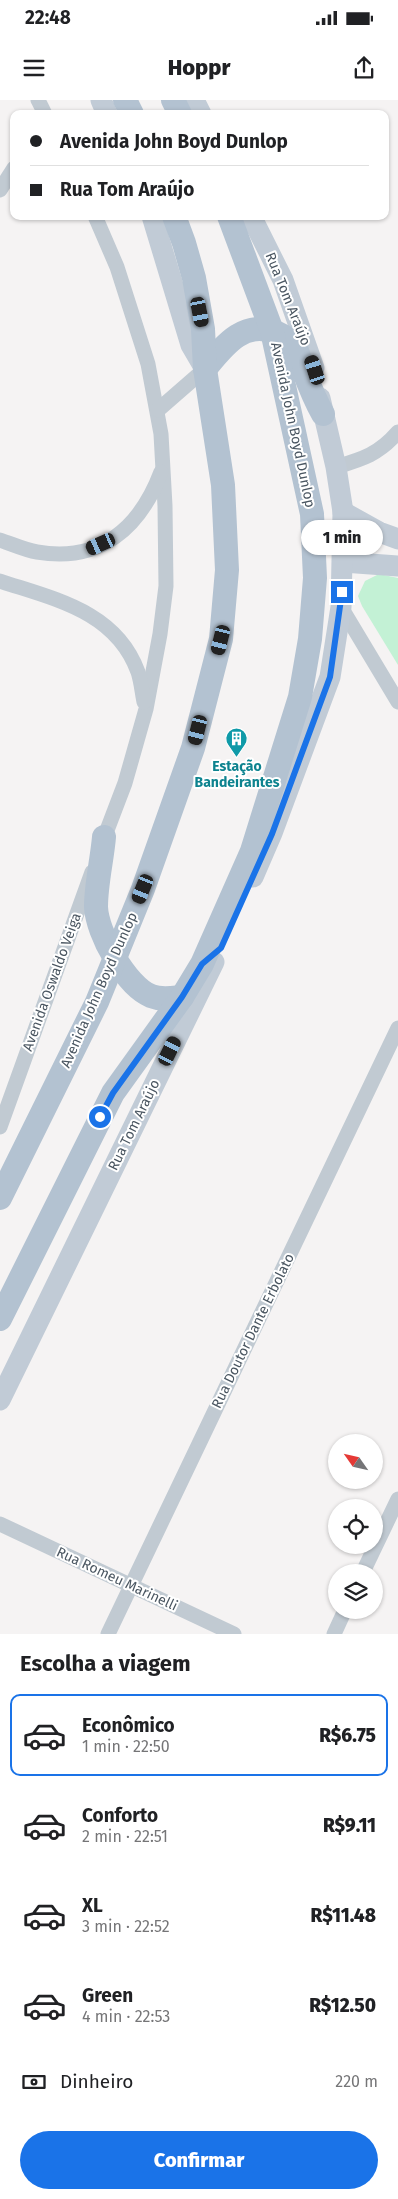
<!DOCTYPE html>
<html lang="pt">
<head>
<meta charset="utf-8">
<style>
  :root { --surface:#fff; --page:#f2f2f2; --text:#202124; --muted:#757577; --line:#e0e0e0; --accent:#1a73e8 }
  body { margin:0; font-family:"Fira Sans",sans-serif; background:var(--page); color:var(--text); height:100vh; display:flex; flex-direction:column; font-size:19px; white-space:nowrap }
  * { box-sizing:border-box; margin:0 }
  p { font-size:16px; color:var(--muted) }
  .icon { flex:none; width:28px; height:28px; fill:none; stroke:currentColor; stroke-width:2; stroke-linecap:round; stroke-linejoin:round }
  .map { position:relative; height:1534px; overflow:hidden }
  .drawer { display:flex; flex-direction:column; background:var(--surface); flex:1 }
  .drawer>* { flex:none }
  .banner { position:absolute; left:10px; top:10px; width:379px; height:110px; border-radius:10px; box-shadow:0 1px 4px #0004; display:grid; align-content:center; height:110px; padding:0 20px; background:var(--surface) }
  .needle { width:32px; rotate:304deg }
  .controls { position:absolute; left:328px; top:1334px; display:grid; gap:10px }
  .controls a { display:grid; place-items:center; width:55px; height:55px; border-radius:50%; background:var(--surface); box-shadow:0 1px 4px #0004; font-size:25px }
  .end { position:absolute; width:22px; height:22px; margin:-11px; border:6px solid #1a73e8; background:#fff; box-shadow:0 0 0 2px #fff }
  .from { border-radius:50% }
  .bubble { position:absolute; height:35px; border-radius:18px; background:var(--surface); box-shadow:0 1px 4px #0004; font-size:16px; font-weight:800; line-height:35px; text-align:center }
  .car { position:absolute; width:15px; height:30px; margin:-15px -8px; border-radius:6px; box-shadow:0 0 4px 1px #0007; background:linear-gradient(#222 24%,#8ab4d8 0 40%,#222 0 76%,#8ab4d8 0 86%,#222 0) }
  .banner b { display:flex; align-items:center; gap:18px; height:48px; font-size:19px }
  .banner b+b { border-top:1px solid var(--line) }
  .banner i { width:12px; height:12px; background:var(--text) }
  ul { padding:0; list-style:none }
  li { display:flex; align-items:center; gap:15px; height:82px; margin:0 10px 8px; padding:0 10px; border:2px solid transparent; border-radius:10px }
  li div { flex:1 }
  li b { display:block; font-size:19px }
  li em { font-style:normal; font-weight:800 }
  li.current { border-color:var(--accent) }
  li>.icon { width:45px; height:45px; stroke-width:1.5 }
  h2 { padding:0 20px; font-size:22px; line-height:60px }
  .pay { display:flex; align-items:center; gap:12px; height:55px; padding:0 20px; font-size:19px }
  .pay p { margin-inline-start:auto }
  .action { display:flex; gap:10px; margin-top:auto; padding:10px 20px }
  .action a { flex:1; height:58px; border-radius:30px; background:var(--accent); color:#fff; font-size:20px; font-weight:800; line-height:58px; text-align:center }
  .status { display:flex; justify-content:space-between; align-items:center; height:35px; padding:0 25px; background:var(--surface); direction:ltr }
  .status svg { height:14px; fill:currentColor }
  header { display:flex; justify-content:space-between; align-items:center; height:65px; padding:0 20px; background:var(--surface); font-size:22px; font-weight:800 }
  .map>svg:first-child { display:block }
  .green { fill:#c3f1d5 }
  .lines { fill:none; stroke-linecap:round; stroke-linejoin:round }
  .street { stroke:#c1cad2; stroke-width:15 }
  .secondary { stroke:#c1cbd6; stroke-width:21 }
  .primary { stroke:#b3c2d1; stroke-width:24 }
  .route { stroke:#1a73e8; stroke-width:6 }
  .labels { text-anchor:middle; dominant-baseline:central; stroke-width:4; stroke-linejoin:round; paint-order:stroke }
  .street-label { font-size:14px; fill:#4a5661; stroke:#fff }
  .culture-label { font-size:14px; font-weight:bold; fill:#0d838f; stroke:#fff }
</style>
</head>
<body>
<div class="status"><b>22:48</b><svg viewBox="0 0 49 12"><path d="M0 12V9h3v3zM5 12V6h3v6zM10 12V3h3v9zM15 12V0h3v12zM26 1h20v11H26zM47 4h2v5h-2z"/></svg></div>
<header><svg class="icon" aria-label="menu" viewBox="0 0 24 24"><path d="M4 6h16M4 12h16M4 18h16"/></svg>Hoppr<svg class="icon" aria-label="share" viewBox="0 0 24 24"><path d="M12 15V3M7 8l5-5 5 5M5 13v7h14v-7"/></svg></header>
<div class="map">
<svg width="398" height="1534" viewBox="0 0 398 1534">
  <rect width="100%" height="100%" fill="#f5f3f3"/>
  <path class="green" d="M379 474 398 478V565L362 506 358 496 365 481Z"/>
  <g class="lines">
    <g class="street">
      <path d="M38 0 45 14"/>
      <path d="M0 90 14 68"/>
      <path d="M95 116 117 167 148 264 161 334 165 406 166 486 160 534 146 609 125 683 101 746"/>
      <path d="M158 310 205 269"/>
      <path d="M336 367C363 359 379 354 398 332"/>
      <path d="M0 440C12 444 25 450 37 452 100 463 140 428 161 372"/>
      <path d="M0 481C54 499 116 511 138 572 141 581 142 592 144 602"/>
      <path d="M341 507 398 602"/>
      <path d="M0 1027 92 772"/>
      <path d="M0 1424 234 1534"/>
      <path d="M363 1472 398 1399"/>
      <path d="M108 1534 398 928"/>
      <path d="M334 1534 345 1510"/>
    </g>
    <g class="secondary">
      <path d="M101 0 107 14"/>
      <path d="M194 0 201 14"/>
      <path d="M152 116 191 245 205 269"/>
      <path d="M251 116 283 180 314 268"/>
      <path d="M343 412 379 432 398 439"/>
      <path d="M343 462 398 466"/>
      <path d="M253 777 272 733 330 577 341 507 343 412 336 367 320 298"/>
      <path d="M0 1300 214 862"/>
    </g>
    <g class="primary">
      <path d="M125 0 132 14"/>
      <path d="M173 0 180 14"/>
      <path d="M205 269C223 247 244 218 277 233 284 236 290 240 295 247 299 253 300 262 303 269 309 285 315 300 323 314"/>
      <path d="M104 737C102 760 96 784 96 807 97 833 126 886 151 896 161 900 171 898 182 897"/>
      <path d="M0 1098 97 902 143 789 193 648 221 539 227 470 223 385 205 269 203 229 194 178 184 143 174 116"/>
      <path d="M0 1219 113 993 182 897 202 864 252 751 300 597 310 539 315 478 312 414 272 231 229 116"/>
    </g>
  </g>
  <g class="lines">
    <path class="route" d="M100 1017 113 993 182 897 202 864 221 848 272 734 330 577 342 492"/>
  </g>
  <defs>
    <symbol id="building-pin" viewBox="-11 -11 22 30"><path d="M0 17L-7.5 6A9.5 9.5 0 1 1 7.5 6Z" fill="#0f9aa8" stroke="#fff"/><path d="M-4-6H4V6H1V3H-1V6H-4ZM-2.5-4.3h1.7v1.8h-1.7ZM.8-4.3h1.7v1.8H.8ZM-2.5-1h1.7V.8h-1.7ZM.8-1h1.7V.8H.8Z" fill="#fff"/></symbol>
  </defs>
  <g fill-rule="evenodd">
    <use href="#building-pin" x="224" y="626" width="25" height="34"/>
  </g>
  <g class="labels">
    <g class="street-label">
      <text transform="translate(288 199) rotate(68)">Rua Tom Araújo</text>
      <text transform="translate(293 325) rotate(78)">Avenida John Boyd Dunlop</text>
      <text transform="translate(52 882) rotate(-70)">Avenida Oswaldo Veiga</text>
      <text transform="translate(99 890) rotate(-66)">Avenida John Boyd Dunlop</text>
      <text transform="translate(134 1025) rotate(-64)">Rua Tom Araújo</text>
      <text transform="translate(253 1231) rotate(-64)">Rua Doutor Dante Erbolato</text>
      <text transform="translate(117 1479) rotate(25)">Rua Romeu Marinelli</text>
    </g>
    <g class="culture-label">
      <text x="237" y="666">Estação<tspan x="237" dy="16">Bandeirantes</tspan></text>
    </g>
  </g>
</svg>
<div class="controls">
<a><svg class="needle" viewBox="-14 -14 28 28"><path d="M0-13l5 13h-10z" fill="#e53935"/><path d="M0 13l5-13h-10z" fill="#757577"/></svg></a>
<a><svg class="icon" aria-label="locate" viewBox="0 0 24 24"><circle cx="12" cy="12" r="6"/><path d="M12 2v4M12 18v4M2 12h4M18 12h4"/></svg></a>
<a><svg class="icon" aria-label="layers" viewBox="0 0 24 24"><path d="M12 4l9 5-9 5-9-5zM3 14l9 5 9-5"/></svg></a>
</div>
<i class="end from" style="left:100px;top:1017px"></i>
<i class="end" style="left:342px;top:492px"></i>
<div class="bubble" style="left:301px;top:420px;width:82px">1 min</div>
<i class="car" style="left:200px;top:212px;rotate:169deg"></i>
<i class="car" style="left:315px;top:270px;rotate:342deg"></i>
<i class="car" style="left:101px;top:444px;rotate:246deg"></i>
<i class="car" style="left:221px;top:540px;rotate:194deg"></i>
<i class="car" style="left:198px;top:630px;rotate:194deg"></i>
<i class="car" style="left:143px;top:789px;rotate:202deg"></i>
<i class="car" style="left:170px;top:951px;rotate:26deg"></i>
<div class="banner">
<b><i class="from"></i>Avenida John Boyd Dunlop</b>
<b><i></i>Rua Tom Araújo</b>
</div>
</div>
<section class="drawer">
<h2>Escolha a viagem</h2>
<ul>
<li class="current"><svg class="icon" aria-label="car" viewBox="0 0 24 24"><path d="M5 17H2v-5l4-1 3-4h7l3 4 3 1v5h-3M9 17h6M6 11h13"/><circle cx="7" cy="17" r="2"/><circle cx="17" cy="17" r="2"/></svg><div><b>Econômico</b><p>1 min · 22:50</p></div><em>R$6.75</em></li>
<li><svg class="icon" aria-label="car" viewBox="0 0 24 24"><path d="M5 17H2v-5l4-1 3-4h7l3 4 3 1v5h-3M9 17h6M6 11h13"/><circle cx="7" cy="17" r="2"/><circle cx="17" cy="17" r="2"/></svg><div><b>Conforto</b><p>2 min · 22:51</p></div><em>R$9.11</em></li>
<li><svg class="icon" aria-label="car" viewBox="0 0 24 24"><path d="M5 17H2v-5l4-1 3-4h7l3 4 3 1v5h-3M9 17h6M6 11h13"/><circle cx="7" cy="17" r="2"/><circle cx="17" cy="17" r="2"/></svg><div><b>XL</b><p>3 min · 22:52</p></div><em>R$11.48</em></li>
<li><svg class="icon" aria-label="car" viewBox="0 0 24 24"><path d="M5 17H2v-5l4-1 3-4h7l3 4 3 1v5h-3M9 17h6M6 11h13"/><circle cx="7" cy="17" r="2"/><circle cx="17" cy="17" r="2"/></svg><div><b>Green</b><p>4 min · 22:53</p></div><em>R$12.50</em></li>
</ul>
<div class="pay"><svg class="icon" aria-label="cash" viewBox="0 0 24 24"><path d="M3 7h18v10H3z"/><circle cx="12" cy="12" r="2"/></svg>Dinheiro<p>220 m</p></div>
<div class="action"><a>Confirmar</a></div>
</section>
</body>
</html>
